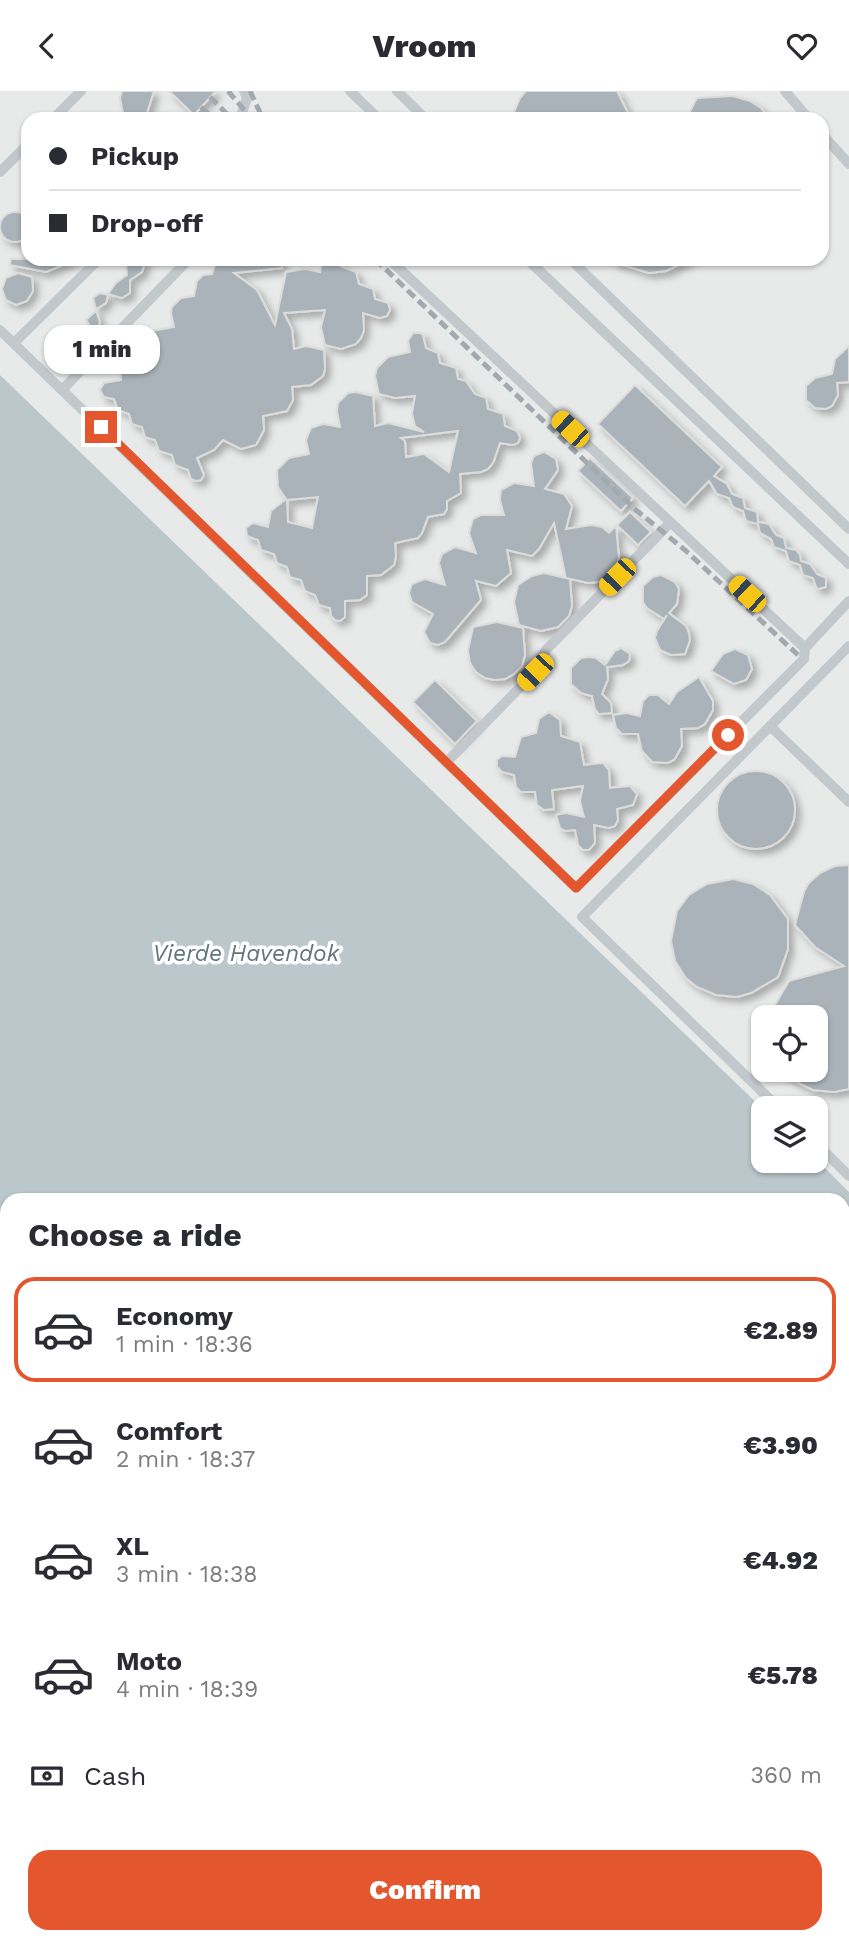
<!DOCTYPE html>
<html lang="en">
<head>
<meta charset="utf-8">
<style>
  :root { --surface:#fff; --page:#f2f2f3; --text:#2b2b33; --muted:#7c7c81; --line:#e1e1e2; --accent:#e4572e }
  body { margin:0; font-family:"Work Sans",sans-serif; background:var(--page); color:var(--text); height:100vh; display:flex; flex-direction:column; font-size:26px; white-space:nowrap }
  * { box-sizing:border-box; margin:0 }
  p { font-size:23px; color:var(--muted) }
  .icon { flex:none; width:38px; height:38px; fill:none; stroke:currentColor; stroke-width:2; stroke-linecap:round; stroke-linejoin:round }
  .map { position:relative; flex:1; overflow:hidden }
  .panel { position:absolute; left:0px; top:1102px; width:850px; height:751px; display:flex; flex-direction:column; background:var(--surface); border-radius:21px 21px 0 0; box-shadow:0 2px 5px #0004 }
  .panel>* { flex:none }
  .top-card { position:absolute; left:21px; top:21px; width:808px; height:154px; border-radius:21px; box-shadow:0 2px 5px #0004; display:grid; align-content:center; height:154px; padding:0 28px; background:var(--surface) }
  .controls { position:absolute; left:751px; top:914px; display:grid; gap:14px }
  .controls a { display:grid; place-items:center; width:77px; height:77px; border-radius:14px; background:var(--surface); box-shadow:0 2px 5px #0004; font-size:35px }
  .end { position:absolute; width:32px; height:32px; margin:-16px; border:9px solid #e4572e; background:#fff; box-shadow:0 0 0 4px #fff }
  .from { border-radius:50% }
  .bubble { position:absolute; height:49px; border-radius:21px; background:var(--surface); box-shadow:0 2px 5px #0004; font-size:23px; font-weight:800; line-height:49px; text-align:center }
  .car { position:absolute; width:21px; height:42px; margin:-21px -10px; border-radius:9px; box-shadow:0 0 5px 2px #0007; background:linear-gradient(#f5c518 24%,#345 0 40%,#f5c518 0 76%,#345 0 86%,#f5c518 0) }
  .top-card b { display:flex; align-items:center; gap:24px; height:66px; font-size:26px }
  .top-card b+b { border-top:2px solid var(--line) }
  .top-card i { width:18px; height:18px; background:var(--text) }
  ul { padding:0; list-style:none }
  li { display:flex; align-items:center; gap:21px; height:105px; margin:0 14px 10px; padding:0 14px; border:4px solid transparent; border-radius:21px }
  li div { flex:1 }
  li b { display:block; font-size:26px }
  li em { font-style:normal; font-weight:800 }
  li.on { border-color:var(--accent) }
  li>.icon { width:63px; height:63px; stroke-width:1.5 }
  h2 { padding:0 28px; font-size:32px; line-height:84px }
  .pay { display:flex; align-items:center; gap:18px; height:77px; padding:0 28px; font-size:26px }
  .pay p { margin-inline-start:auto }
  .action { display:flex; gap:14px; margin-top:auto; padding:14px 28px }
  .action a { flex:1; height:80px; border-radius:21px; background:var(--accent); color:#fff; font-size:28px; font-weight:800; line-height:80px; text-align:center }
  header { display:flex; justify-content:space-between; align-items:center; height:91px; padding:0 28px; background:var(--surface); font-size:32px; font-weight:800 }
  .map>svg:first-child { display:block }
  .built { fill:#e8e9e9; fill-rule:evenodd }
  .water { fill:#bbc7cb }
  .building { fill:#aab3b9; stroke:#dcdcda; stroke-width:2; fill-rule:evenodd; filter:url(#shadow) }
  .lines { fill:none; stroke-linecap:round; stroke-linejoin:round }
  .lane { stroke:#c3c8cc; stroke-width:10 }
  .rail { stroke:#a2aab0; stroke-width:5; stroke-dasharray:10 5; stroke-linecap:butt }
  .route { stroke:#e4572e; stroke-width:9 }
  .labels { text-anchor:middle; dominant-baseline:central; stroke-width:7; stroke-linejoin:round; paint-order:stroke }
  .water-label { font-size:23px; font-style:italic; fill:#60757c; stroke:#fff }
</style>
</head>
<body>
<header><svg class="icon" aria-label="back" viewBox="0 0 24 24"><path d="M15 5l-7 7 7 7"/></svg>Vroom<svg class="icon" aria-label="heart" viewBox="0 0 24 24"><path d="M12 20l-8-8c-3-5 5-10 8-4 3-6 11-1 8 4z"/></svg></header>
<div class="map">
<svg width="849" height="1852" viewBox="0 0 849 1852">
  <defs>
    <filter id="shadow"><feDropShadow dx="5" dy="5" stdDeviation="3.5" flood-color="#0004"/></filter>
  </defs>
  <rect width="100%" height="100%" fill="#fafaf8"/>
  <g class="built">
    <path d="M0 0H849V1101L816 1068V1017L763 1018 0 284ZM28 28H822V168H28ZM763 926H816V978H763Z"/>
    <path d="M0 1298 7 1304V1846H572L578 1852H0Z"/>
  </g>
  <path class="water" d="M0 284 763 1018V1069L816 1068 849 1101V1852H578L572 1846H844V1110H7V1304L0 1298Z"/>
  <g class="building">
    <path d="M122 0H154L145 28H124L120 7Z"/>
    <path d="M169 0H216L194 24Z"/>
    <path d="M526 0H617L631 28H511L520 7Z"/>
    <path d="M733 5 750 10 761 17 769 28H686L697 7Z"/>
    <circle cx="15" cy="136" r="15"/>
    <path d="M11 168H77L46 181 10 174Z"/>
    <path d="M132 168H146L142 181 130 189V202L122 207 108 203 116 192 127 184 126 173Z"/>
    <path d="M217 168H281L282 177 234 182 257 199 275 234 286 181 305 178 320 181 322 168H339L340 175 356 181 359 193 373 198 375 208 388 212 390 219 387 225 380 227 363 222 364 239 361 247 356 253 341 258 325 254 321 236 325 219 284 222 292 238 294 258 306 255 324 259 325 278 323 285 311 294 292 296 293 309 287 320 263 325 264 339 256 354 241 358 223 349 214 359 197 367 204 384 201 389 196 390 191 388 188 379 175 374 172 364 159 360 155 349 145 346 142 336 132 333 129 323 118 319 114 308 104 306 100 299 104 292 121 289 120 274 125 269 137 266 140 251 145 245 152 240 174 236 171 222 172 216 181 207 194 205 197 190 203 184 212 183Z"/>
    <path d="M613 168H691L666 180 649 182 613 171Z"/>
    <path d="M18 182 32 186 33 200 27 210 16 214 6 209 2 198 6 187Z"/>
    <path d="M100 202 108 204 106 212 96 218 93 207Z"/>
    <path d="M96 220 100 231 99 235 92 238 86 229Z"/>
    <path d="M413 242H420L423 244 426 257 438 262 440 272 456 277 458 288 466 290 475 303 486 307 488 318 503 323 505 335 517 340 520 347 518 352 513 354 500 352 493 372 488 378 481 381 460 383 461 402 447 410V418L444 423 428 426 422 442 418 447 395 452 396 466 394 474 381 484 367 485V504L360 509 345 510V526L340 530 335 529 331 525 330 517 319 514 315 504 305 500 301 489 290 486 287 476 277 472 274 463 261 459 258 449 247 445 246 437 253 432 268 436 271 420 286 408 278 396 277 379 289 367 309 363 306 349 311 337 323 333 340 336 337 320 338 312 348 302 356 301 373 305 375 335 388 332 424 341 415 335 412 322 415 305 395 307 379 303 375 285 377 277 388 266 410 261 408 250ZM458 340 449 381 424 363 406 366 405 350 401 347ZM318 406 312 437 288 431 287 409Z"/>
    <path d="M849 255V291L837 292 838 304 832 315 826 318 815 317 806 309V295L815 287 832 283 835 268Z"/>
    <path d="M635 294 722 376 714 385 727 393 732 403 743 407 745 417 757 421 758 431 769 433 776 444 784 447 786 457 796 459 800 464 801 470 810 473 817 483 826 487V496L818 498 816 496 813 487 803 484 800 474 789 470 786 460 774 456 771 448 760 442 758 433 746 430 743 420 733 416 729 407 717 403 709 390 685 415 598 333Z"/>
    <path d="M544 361 556 368 558 379 545 398 564 403 572 415 566 438 591 434 602 436 609 442 616 435 619 467 615 478 606 486 598 491 588 492 566 487 554 432 539 458 532 465 507 459 511 482 496 495 476 490 481 509 445 551 438 554 430 552 424 541 433 523 412 511 409 502 412 493 425 488 445 494 439 472 442 463 455 456 476 462 469 442 473 428 481 424H504L500 409 501 399 514 392 534 395 531 372 534 365Z"/>
    <path d="M590 367 633 407 621 420 578 380Z"/>
    <path d="M630 421 651 441 638 454 617 434Z"/>
    <path d="M544 482 570 488 572 515 569 525 558 536 541 540 519 534 514 511 518 494 532 485Z"/>
    <path d="M661 484 675 491 679 498 677 513 669 522 686 535 689 542 690 549 685 563 671 564 660 559 655 547 657 540 667 524 664 528 647 517 643 511V495L653 486Z"/>
    <path d="M497 531 523 537 525 564 522 575 514 583 505 588 495 589 485 587 476 581 470 572 468 560 473 536Z"/>
    <path d="M621 557 630 563 629 570 623 574 607 576 608 588 602 603 611 612 612 622 599 623 595 618 592 605 581 602 571 593V577L581 567 589 566 596 567 605 574 615 560Z"/>
    <path d="M735 558 748 564 752 578 746 589 734 593 711 580 723 563Z"/>
    <path d="M699 586 713 610V619L705 633 698 637 681 638 682 655 674 669 667 672 652 671 642 660 638 643H622L616 637 613 624 626 622 640 625 643 610 649 604H658L669 613 677 601Z"/>
    <path d="M435 589 477 630 455 653 413 611Z"/>
    <path d="M549 621 560 629 561 645 580 651 584 674 603 672 609 679 610 697 630 695 637 703 633 714 617 718 618 729 615 735 609 737 594 734 595 752 589 759H583L578 754 575 739 565 740 560 737 556 724 566 722 584 726 580 710 583 695 552 699 554 718 544 719 537 714 535 701H521L516 696 514 684 502 681 497 676V669L502 665 515 666 521 646 536 642 539 628Z"/>
    <circle cx="756" cy="719" r="39"/>
    <path d="M849 774V998L834 1001 813 999 794 990 779 978H816V926H768L789 890 844 875 815 856 795 834 804 801 808 793 820 782 835 775Z"/>
    <path d="M733 788 753 793 770 804 788 828V858L778 886 751 902 737 906 716 904 697 896 686 887 675 870 671 850 677 820 689 804 707 793Z"/>
  </g>
  <g class="lines">
    <g class="lane">
      <path d="M350 0 379 28"/>
      <path d="M397 0 426 28"/>
      <path d="M785 0 809 28"/>
      <path d="M53 28 81 0"/>
      <path d="M240 28 247 7 244 0"/>
      <path d="M822 43 849 73"/>
      <path d="M0 81 28 53"/>
      <path d="M389 168 805 557"/>
      <path d="M527 168 849 473"/>
      <path d="M570 168 849 438"/>
      <path d="M0 239 576 797 804 568 805 557 849 510"/>
      <path d="M14 252 99 168"/>
      <path d="M62 299 189 168"/>
      <path d="M770 635 849 711"/>
      <path d="M446 672 535 581 546 559 670 432"/>
      <path d="M779 1017 582 826 849 555"/>
      <path d="M816 1052 849 1085"/>
      <path d="M0 1693 7 1700"/>
      <path d="M159 1846 165 1852"/>
      <path d="M508 1846 519 1852"/>
    </g>
    <g class="rail">
      <path d="M228 0 252 28"/>
      <path d="M250 0 263 28"/>
      <path d="M210 6 232 28"/>
      <path d="M201 16 214 28"/>
      <path d="M375 168 636 419 685 459 798 564"/>
      <path d="M0 1389 7 1394"/>
      <path d="M0 1689 7 1695"/>
      <path d="M164 1846 170 1852"/>
      <path d="M536 1846 544 1852"/>
    </g>
  </g>
  <g class="lines">
    <path class="route" d="M101 336 576 797 728 644"/>
  </g>
  <g class="labels">
    <g class="water-label">
      <text x="246" y="862">Vierde Havendok</text>
    </g>
  </g>
</svg>
<div class="controls">
<a><svg class="icon" aria-label="locate" viewBox="0 0 24 24"><circle cx="12" cy="12" r="6"/><path d="M12 2v4M12 18v4M2 12h4M18 12h4"/></svg></a>
<a><svg class="icon" aria-label="layers" viewBox="0 0 24 24"><path d="M12 4l9 5-9 5-9-5zM3 14l9 5 9-5"/></svg></a>
</div>
<i class="end from" style="left:728px;top:644px"></i>
<i class="end" style="left:101px;top:336px"></i>
<div class="bubble" style="left:44px;top:234px;width:116px">1 min</div>
<i class="car" style="left:570px;top:338px;rotate:313deg"></i>
<i class="car" style="left:617px;top:486px;rotate:224deg"></i>
<i class="car" style="left:747px;top:503px;rotate:313deg"></i>
<i class="car" style="left:535px;top:581px;rotate:224deg"></i>
<div class="top-card">
<b><i class="from"></i>Pickup</b>
<b><i></i>Drop-off</b>
</div>
<section class="panel">
<h2>Choose a ride</h2>
<ul>
<li class="on"><svg class="icon" aria-label="car" viewBox="0 0 24 24"><path d="M5 17H2v-5l4-1 3-4h7l3 4 3 1v5h-3M9 17h6M6 11h13"/><circle cx="7" cy="17" r="2"/><circle cx="17" cy="17" r="2"/></svg><div><b>Economy</b><p>1 min · 18:36</p></div><em>€2.89</em></li>
<li><svg class="icon" aria-label="car" viewBox="0 0 24 24"><path d="M5 17H2v-5l4-1 3-4h7l3 4 3 1v5h-3M9 17h6M6 11h13"/><circle cx="7" cy="17" r="2"/><circle cx="17" cy="17" r="2"/></svg><div><b>Comfort</b><p>2 min · 18:37</p></div><em>€3.90</em></li>
<li><svg class="icon" aria-label="car" viewBox="0 0 24 24"><path d="M5 17H2v-5l4-1 3-4h7l3 4 3 1v5h-3M9 17h6M6 11h13"/><circle cx="7" cy="17" r="2"/><circle cx="17" cy="17" r="2"/></svg><div><b>XL</b><p>3 min · 18:38</p></div><em>€4.92</em></li>
<li><svg class="icon" aria-label="car" viewBox="0 0 24 24"><path d="M5 17H2v-5l4-1 3-4h7l3 4 3 1v5h-3M9 17h6M6 11h13"/><circle cx="7" cy="17" r="2"/><circle cx="17" cy="17" r="2"/></svg><div><b>Moto</b><p>4 min · 18:39</p></div><em>€5.78</em></li>
</ul>
<div class="pay"><svg class="icon" aria-label="cash" viewBox="0 0 24 24"><path d="M3 7h18v10H3z"/><circle cx="12" cy="12" r="2"/></svg>Cash<p>360 m</p></div>
<div class="action"><a>Confirm</a></div>
</section>
</div>
</body>
</html>
